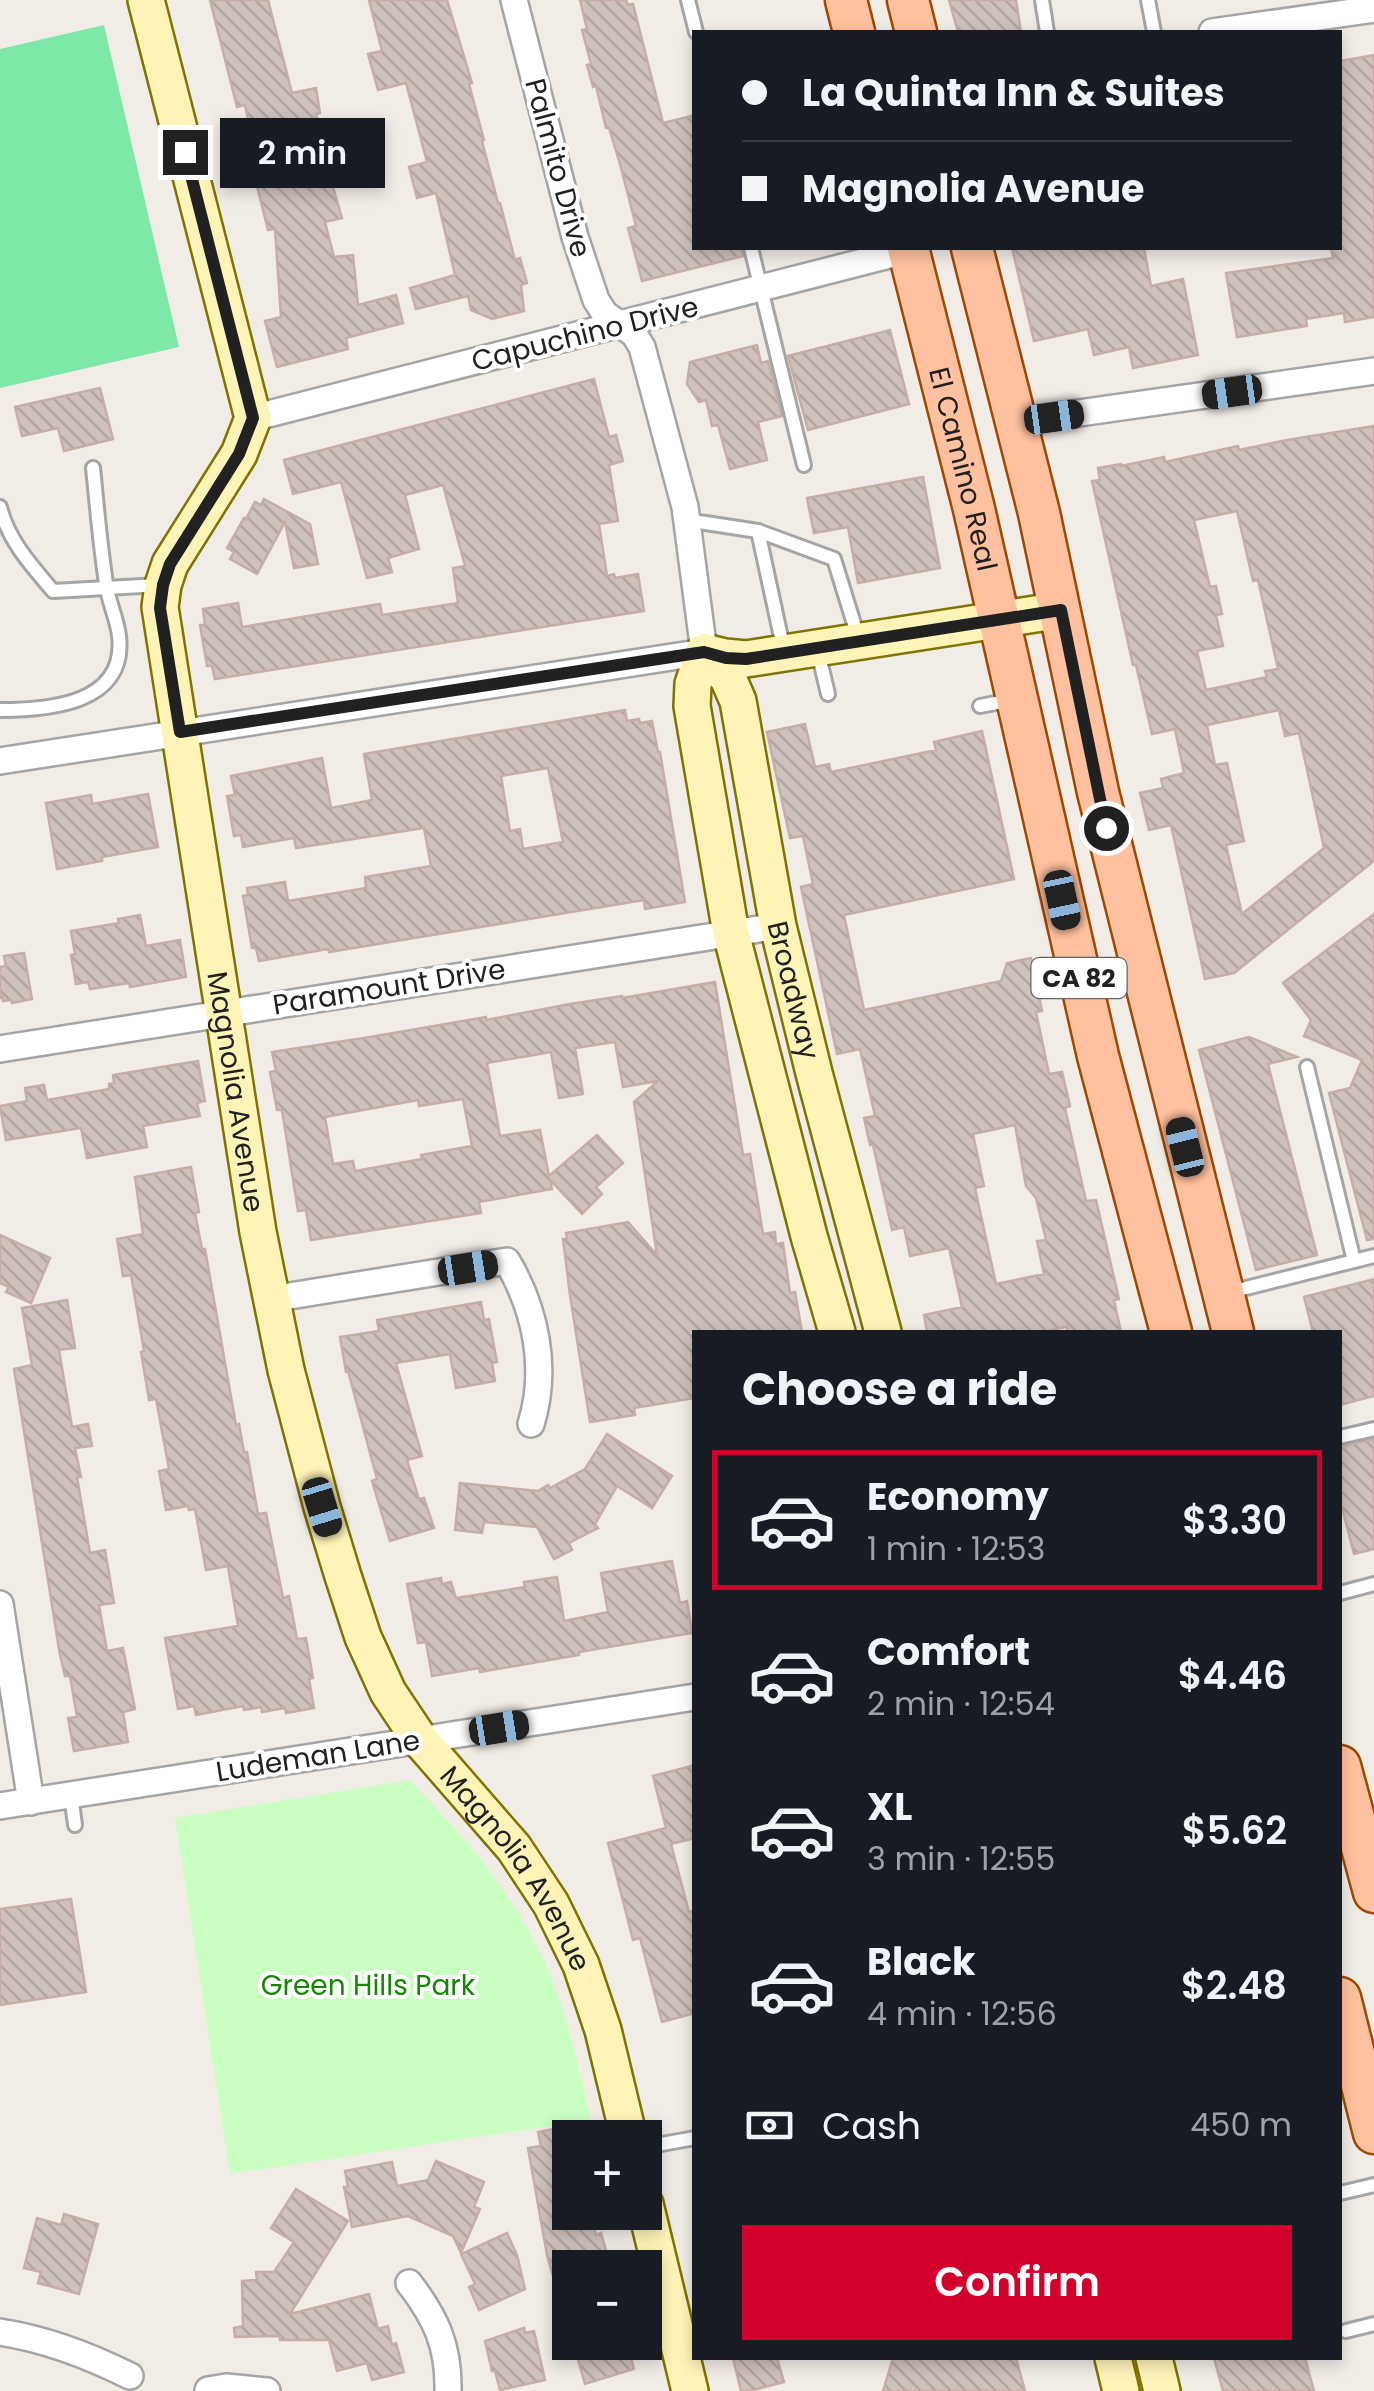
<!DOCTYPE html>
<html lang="en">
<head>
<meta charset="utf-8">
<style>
  :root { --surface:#171b24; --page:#242831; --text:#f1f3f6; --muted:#9ea1a6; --line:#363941; --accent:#d2002c }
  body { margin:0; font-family:Poppins,sans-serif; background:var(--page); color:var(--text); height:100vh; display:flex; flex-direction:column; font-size:38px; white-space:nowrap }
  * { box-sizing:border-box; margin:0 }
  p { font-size:32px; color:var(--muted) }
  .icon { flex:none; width:55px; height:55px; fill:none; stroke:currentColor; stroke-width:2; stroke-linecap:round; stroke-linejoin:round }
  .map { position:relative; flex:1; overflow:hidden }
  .side { position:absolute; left:692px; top:1330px; width:650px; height:1030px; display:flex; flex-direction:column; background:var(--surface); border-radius:0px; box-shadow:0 5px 15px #0003 }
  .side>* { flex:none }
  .hud { position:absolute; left:692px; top:30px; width:650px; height:220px; border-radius:0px; box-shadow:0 5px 15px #0003; display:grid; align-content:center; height:220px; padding:0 50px; background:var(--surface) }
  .fabs { position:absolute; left:552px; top:2120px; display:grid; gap:20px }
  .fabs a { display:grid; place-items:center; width:110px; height:110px; border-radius:0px; background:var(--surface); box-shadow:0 5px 15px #0003; font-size:50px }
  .end { position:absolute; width:45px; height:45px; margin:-22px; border:12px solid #212121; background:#fff; box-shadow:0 0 0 5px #fff }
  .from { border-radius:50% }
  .bubble { position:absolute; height:70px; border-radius:0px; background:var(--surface); box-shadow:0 5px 15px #0003; font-size:32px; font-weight:600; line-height:70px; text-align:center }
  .car { position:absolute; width:30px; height:60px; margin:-30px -15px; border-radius:12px; box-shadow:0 0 8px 2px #0007; background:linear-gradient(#222 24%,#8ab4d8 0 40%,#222 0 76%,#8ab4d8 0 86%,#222 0) }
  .hud b { display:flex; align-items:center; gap:35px; height:95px; font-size:38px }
  .hud b+b { border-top:2px solid var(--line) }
  .hud i { width:25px; height:25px; background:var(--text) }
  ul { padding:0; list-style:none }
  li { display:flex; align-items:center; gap:30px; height:140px; margin:0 20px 15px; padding:0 30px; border:5px solid transparent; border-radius:0px }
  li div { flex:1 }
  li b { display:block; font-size:38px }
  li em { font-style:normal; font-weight:600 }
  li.current { border-color:var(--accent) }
  li>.icon { width:90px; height:90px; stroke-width:1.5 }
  h2 { padding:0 50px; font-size:45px; line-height:120px }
  .pay { display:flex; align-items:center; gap:25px; height:110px; padding:0 50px; font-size:38px }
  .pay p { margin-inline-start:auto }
  .primary-button { display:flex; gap:20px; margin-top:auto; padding:20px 50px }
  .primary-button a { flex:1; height:115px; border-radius:0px; background:var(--accent); color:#fff; font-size:40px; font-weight:600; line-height:115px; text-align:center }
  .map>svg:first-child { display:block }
  .park { fill:#c9ffc1 }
  .pitch { fill:#7ee8a9 }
  .building { fill:url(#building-back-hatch); stroke:#c6aea7; stroke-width:2.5; fill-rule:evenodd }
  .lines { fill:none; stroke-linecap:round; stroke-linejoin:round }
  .lane-casing { stroke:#a5a5a5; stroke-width:18 }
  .street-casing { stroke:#a5a5a5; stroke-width:30 }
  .secondary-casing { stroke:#807300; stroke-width:40 }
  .primary-casing { stroke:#9e4800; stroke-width:45 }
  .lane { stroke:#fff; stroke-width:12 }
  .street { stroke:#fff; stroke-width:25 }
  .secondary { stroke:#fff4b8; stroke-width:35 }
  .primary { stroke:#ffc19f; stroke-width:40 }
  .route { stroke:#212121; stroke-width:12 }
  .labels { text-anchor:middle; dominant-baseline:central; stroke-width:8; stroke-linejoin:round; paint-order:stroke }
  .shield { fill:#fff; stroke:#646464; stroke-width:2.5 }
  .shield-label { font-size:25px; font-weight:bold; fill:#212121 }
  .street-label { font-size:28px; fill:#212121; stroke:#fff }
  .park-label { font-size:28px; fill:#138702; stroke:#fff }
</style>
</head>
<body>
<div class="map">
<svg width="1374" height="2391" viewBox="0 0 1374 2391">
  <defs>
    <pattern id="building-back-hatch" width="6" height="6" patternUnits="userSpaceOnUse" patternTransform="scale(2.5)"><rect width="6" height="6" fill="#cfc1bc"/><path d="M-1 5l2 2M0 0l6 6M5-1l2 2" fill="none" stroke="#b1a6a1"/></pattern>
  </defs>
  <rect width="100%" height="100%" fill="#f2ece7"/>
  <path class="park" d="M409 1780C467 1838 521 1901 552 1979 570 2024 580 2072 591 2120L230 2174 175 1818Z"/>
  <path class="pitch" d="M104 25 179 347 0 388V49Z"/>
  <g class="building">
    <path d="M210 0H268L292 93 316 88 320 113 316 114 332 172 329 173 342 218 325 222 334 257 353 255 358 305 396 295 403 323 346 338 348 349 277 367 265 321 281 317 275 229 268 230 255 178 269 174 257 132 251 134 245 105 237 107Z"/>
    <path d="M369 0H447L472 83 469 84 484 140 482 141 498 203H500L515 260 520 258 527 283 521 285 524 311 492 319 471 310 468 296 416 309 410 288 455 275 436 193 417 198 409 167 427 162 406 83 378 90 368 54 382 51Z"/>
    <path d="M580 0H626L628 5 633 4 663 123 695 115V248H741L743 256 642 281 628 228 636 226 620 164 609 128H606L596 86 593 87 587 65 591 64 582 30 587 29Z"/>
    <path d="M949 0H1016L1021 32H958Z"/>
    <path d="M1374 55V317L1345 322 1344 313 1306 319 1307 326 1237 337 1226 273 1333 258 1331 248H1340V61Z"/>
    <path d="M1012 248H1094L1095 251 1114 248H1144L1151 286 1183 279 1198 355 1133 368 1129 347 1094 355 1088 329 1034 341Z"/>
    <path d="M890 330 909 404 808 430 788 356Z"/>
    <path d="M757 345 761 363 768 361 782 416 758 422 767 460 730 469 718 425 712 426 706 400 699 402 687 384 690 362Z"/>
    <path d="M594 379 609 437 616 435 623 461 609 465 618 521 599 524 607 576 614 574 615 578 638 574 644 611 215 679 212 666H207L200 625H205L203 609 238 603 242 627 380 604 382 615 458 603 453 568 465 566 443 485 405 495 419 549 388 558 392 572 367 578 341 482 293 494 284 460Z"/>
    <path d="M100 388 113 439 64 451 58 428 22 436 15 407Z"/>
    <path d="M1374 426V861L1234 973 1205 979 1171 825 1149 830 1140 793 1163 788 1161 779 1184 773 1175 729 1152 734 1136 665H1133L1092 481 1100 480 1098 468 1121 464V466L1164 457 1165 462 1238 446 1239 450 1287 440ZM1237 511 1253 581 1258 580 1278 669 1265 671 1267 677 1206 690 1197 651 1223 646 1216 615 1222 614 1216 586 1210 587 1194 520ZM1279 710 1285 736 1299 733 1324 848 1242 914 1226 845 1244 841 1227 763 1215 765 1207 725Z"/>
    <path d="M923 477 940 568 858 583 848 527 814 533 807 498Z"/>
    <path d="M264 499 310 524 318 564 294 568 285 522 257 574 230 559 234 552 227 548 244 518 246 519 255 502 261 505Z"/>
    <path d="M625 710 627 721 639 719 640 723 652 721 658 752H660L685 902 645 909 644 900 329 952 328 949 259 961 256 948H252L243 896 248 895 247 888 285 882 288 901 366 888 365 877 431 866 424 828 296 848 294 838 243 847 241 835 234 836 227 796 235 795 231 776 322 758 331 808 372 800 364 754ZM548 768 563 842 523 849 520 829 510 831 501 776Z"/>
    <path d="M805 724 815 767 829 764 831 772 936 750 934 742 982 731 1014 879 844 915 864 1010 1001 981 1007 963 1031 958 1042 1011 1036 1012 1049 1074 1062 1072 1070 1106 1065 1108 1086 1201 1096 1200 1119 1299 1114 1300 1121 1332H1068L1067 1327 1040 1332H927L924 1315 962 1307 949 1248 910 1256 904 1227 892 1230 873 1145H870L864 1118 875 1116 860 1049 837 1054 801 887 813 884 803 836 790 838 767 732ZM1015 1125 1026 1186 1036 1198 1046 1240 1037 1241 1044 1274 996 1284 975 1188 984 1186 973 1134Z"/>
    <path d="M148 794 158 847 102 857V861L57 869 46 803 91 795 92 804Z"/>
    <path d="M1374 914V1239L1367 1240 1329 1093 1350 1088 1362 1060 1304 1036 1311 1020 1283 983Z"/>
    <path d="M140 915 146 946 180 940 186 977 130 987 129 983 90 989 88 982 76 984 71 955 75 954 71 931 119 923 118 919Z"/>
    <path d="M24 953 32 999 12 1003 11 1000 3 1001 2 997 0 998V967L6 966 4 956Z"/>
    <path d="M715 982 743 1155 750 1154 763 1234 775 1232 776 1244 783 1243 790 1293 795 1292 802 1332H695V1398L634 1408 635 1415 590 1422 570 1295 563 1239H567L566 1233 628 1222 657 1255 634 1102 658 1081 623 1087 615 1042 575 1048 583 1094 559 1098 551 1052 487 1063 500 1136 540 1130 549 1176 597 1135 623 1163 596 1187 602 1194 582 1214 550 1180 552 1189 479 1202 481 1213 311 1240 306 1210 298 1211 282 1110H277L270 1072 276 1071 272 1052 370 1037 486 1017V1020L570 1004 622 996V998ZM463 1099 472 1146 421 1155 422 1159 355 1171 353 1161 333 1164 325 1117 418 1100 419 1106Z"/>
    <path d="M1249 1037 1297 1057 1268 1064 1317 1255 1256 1270 1199 1050Z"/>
    <path d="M198 1061 205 1101 197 1103 200 1116 143 1126 147 1147 87 1158 81 1128 6 1140 0 1106 27 1101 25 1088 44 1085 47 1100 109 1089V1084L114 1083 113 1075Z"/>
    <path d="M191 1167 199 1212 195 1213 202 1249H205L236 1425 239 1424 244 1452H247L258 1514 266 1513 283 1598 289 1596 297 1639 306 1638 313 1678 309 1679 314 1708 286 1713 285 1708 262 1712 261 1707 244 1710 243 1706 196 1715 194 1706 178 1709 165 1638 238 1626 228 1566 206 1570 195 1509 189 1510 188 1506 166 1510 159 1471 169 1469 156 1399 149 1400 141 1352 144 1351 131 1275 123 1276 117 1239 143 1234 135 1177Z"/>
    <path d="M0 1235 50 1258 31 1303 6 1292 9 1287 0 1283Z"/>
    <path d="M1374 1279V1396L1340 1405V1332H1313L1304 1297Z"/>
    <path d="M67 1300 75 1348 59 1350 72 1427 88 1424 92 1446 75 1448 81 1477H77L90 1553 105 1550 114 1603 99 1605 107 1651 123 1648 135 1709 123 1712 128 1742 74 1751 68 1718 77 1717 70 1676H65L60 1655 14 1369 32 1365 22 1308Z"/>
    <path d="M481 1302 484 1320 489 1319 497 1362 492 1363 495 1381 456 1388 450 1354 396 1363 422 1456 407 1460 419 1499 424 1498 434 1528 390 1541 372 1481 377 1479 348 1371 346 1372 340 1337 379 1331 377 1320Z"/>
    <path d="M607 1434 672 1476 652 1508 617 1486 595 1524 598 1528 569 1543 572 1550 554 1559 537 1527 484 1522 482 1533 455 1530 460 1483 538 1491 548 1485 550 1488 585 1469Z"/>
    <path d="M1374 1439V1549L1354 1554 1340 1500V1447Z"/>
    <path d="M672 1561 680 1603 687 1601 692 1633 579 1652V1655L538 1662 480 1672 479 1668 432 1676 426 1642 418 1643 407 1584 441 1578 442 1584 451 1582 456 1598 525 1587 524 1582 557 1577 564 1621 608 1612 601 1573Z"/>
    <path d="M695 1765V1838L671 1844 689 1912 695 1910V2013L662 2022 640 1938 633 1940 608 1843 666 1828 653 1776Z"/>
    <path d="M71 1899 86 1992 0 2005V1909Z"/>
    <path d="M559 2128 561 2142 570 2141V2222L591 2217 596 2235 601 2233 611 2268H570L553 2276 547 2255 528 2148 541 2146 538 2132Z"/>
    <path d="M436 2161 484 2182 474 2207 480 2209 461 2253 453 2236 408 2216 352 2227 344 2187H348L345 2171 392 2162 397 2186 428 2180Z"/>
    <path d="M296 2189 348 2221 290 2314 369 2294 378 2329 388 2326 392 2345 396 2343 404 2372 372 2380 367 2363 337 2371 329 2340H280V2336L235 2337 234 2328 243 2326 242 2281 257 2280 256 2272H274L294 2242 271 2228Z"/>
    <path d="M64 2214 98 2224 79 2294 38 2283 41 2272 24 2268 37 2218 61 2225Z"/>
    <path d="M507 2233 517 2255 525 2289 479 2310 469 2287 475 2284 461 2254Z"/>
    <path d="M524 2328 525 2333 534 2331 545 2380 500 2390 495 2371H492L485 2341Z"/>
    <path d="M573 2342H627L634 2369 585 2384Z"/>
    <path d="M733 2358H777L784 2382 750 2391H741Z"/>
    <path d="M893 2358H1016L1025 2391H883Z"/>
    <path d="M1214 2358H1305L1314 2391H1223Z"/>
  </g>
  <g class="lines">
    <defs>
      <g id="lane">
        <path d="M688 0 696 32"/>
        <path d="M1042 0 1047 32"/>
        <path d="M1148 0 1154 32"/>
        <path d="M751 248 804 465"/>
        <path d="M0 507C8 540 31 565 53 591L160 585"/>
        <path d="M686 520 758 531 834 559 859 640"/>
        <path d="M758 531 784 651"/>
        <path d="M818 652 828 694"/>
        <path d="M980 706 1012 700"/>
        <path d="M0 710C49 710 127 704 119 636 117 618 108 601 106 583 100 545 97 506 93 468"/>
        <path d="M1307 1067 1354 1261"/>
        <path d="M1230 1292 1374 1256"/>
        <path d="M1340 1437 1374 1429"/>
        <path d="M1340 1593 1374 1584"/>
        <path d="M71 1795 75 1825"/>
        <path d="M645 2147 695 2138"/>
        <path d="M1340 2193 1374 2185"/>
        <path d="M1346 2331 1374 2324"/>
      </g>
      <g id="street">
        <path d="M1212 32 1374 9"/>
        <path d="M253 418 917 248"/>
        <path d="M1016 422 1374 371"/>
        <path d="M0 761 704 652 685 507 642 347 634 334 605 314 596 300 575 237 514 0"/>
        <path d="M0 1049 778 926"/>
        <path d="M271 1299 507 1261C536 1310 548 1369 531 1424"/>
        <path d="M0 1604 31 1802"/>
        <path d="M0 1806 695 1697"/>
        <path d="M409 2283C436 2318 449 2346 448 2391"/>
        <path d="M0 2332C46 2339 88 2355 130 2376"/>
        <path d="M208 2390 226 2387 267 2391"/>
      </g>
      <g id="secondary">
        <path id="s1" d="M146 0 253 418 239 454 170 564 163 585 160 607 258 1232 286 1370 322 1507 343 1576 363 1637 388 1692 420 1740 514 1848 551 1904 581 1965 603 2030 629 2138"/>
        <path id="s2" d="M704 652 728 678 738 701 778 926 814 1073 883 1332"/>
        <path d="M704 652 693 684 692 706 731 933 809 1236 837 1332"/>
        <path d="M704 652 725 657 746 659 1061 610"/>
        <path d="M645 2204 690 2391"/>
        <path d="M1113 2358 1121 2391"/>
        <path d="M1154 2358 1162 2391"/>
      </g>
      <g id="primary">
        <path d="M846 0 854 32"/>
        <path d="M908 0 916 32"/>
        <path id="s3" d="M908 248 974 509 1098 1056 1171 1332"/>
        <path d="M972 248 1039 513 1098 792 1233 1332"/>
        <path d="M1340 1766 1374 1892"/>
        <path d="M1340 1998 1374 2133"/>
      </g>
    </defs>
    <use href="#lane" class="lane-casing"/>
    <use href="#street" class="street-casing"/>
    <use href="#secondary" class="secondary-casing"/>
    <use href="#primary" class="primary-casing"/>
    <use href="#lane" class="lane"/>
    <use href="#street" class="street"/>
    <use href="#secondary" class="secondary"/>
    <use href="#primary" class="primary"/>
  </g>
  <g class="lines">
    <path class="route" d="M185 152 253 418 239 454 170 564 163 585 160 608 180 732 704 652 726 658 746 659 1061 610 1106 828"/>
  </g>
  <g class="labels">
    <rect class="shield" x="1031.5" y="958" width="95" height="40" rx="8"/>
    <g class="shield-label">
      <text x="1079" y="978">CA 82</text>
    </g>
    <g class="street-label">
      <text transform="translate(558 168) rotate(75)">Palmito Drive</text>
      <text transform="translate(585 334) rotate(-14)">Capuchino Drive</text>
      <text stroke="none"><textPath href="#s3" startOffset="228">El Camino Real</textPath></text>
      <text transform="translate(389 987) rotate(-9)">Paramount Drive</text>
      <text stroke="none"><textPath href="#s2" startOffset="355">Broadway</textPath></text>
      <text stroke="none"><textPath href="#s1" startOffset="1135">Magnolia Avenue</textPath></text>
      <text transform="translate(318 1756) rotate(-9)">Ludeman Lane</text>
      <text stroke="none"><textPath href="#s1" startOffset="1975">Magnolia Avenue</textPath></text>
    </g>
    <g class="park-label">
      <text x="368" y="1985">Green Hills Park</text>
    </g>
  </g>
</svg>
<div class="fabs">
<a>+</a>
<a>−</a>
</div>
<i class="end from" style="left:1106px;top:828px"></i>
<i class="end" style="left:185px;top:152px"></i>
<div class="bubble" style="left:220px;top:118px;width:165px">2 min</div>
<i class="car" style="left:1232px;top:392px;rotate:262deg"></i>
<i class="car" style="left:1054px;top:417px;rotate:82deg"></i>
<i class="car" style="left:1062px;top:900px;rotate:168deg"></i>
<i class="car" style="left:1185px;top:1147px;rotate:346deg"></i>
<i class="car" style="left:468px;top:1268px;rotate:81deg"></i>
<i class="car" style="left:322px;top:1507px;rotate:163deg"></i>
<i class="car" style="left:499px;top:1728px;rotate:81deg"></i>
<div class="hud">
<b><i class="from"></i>La Quinta Inn &amp; Suites</b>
<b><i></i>Magnolia Avenue</b>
</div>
<section class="side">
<h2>Choose a ride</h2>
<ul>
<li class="current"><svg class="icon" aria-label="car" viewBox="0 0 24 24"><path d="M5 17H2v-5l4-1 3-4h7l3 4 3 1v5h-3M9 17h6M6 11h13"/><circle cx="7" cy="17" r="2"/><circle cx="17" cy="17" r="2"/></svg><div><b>Economy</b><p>1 min · 12:53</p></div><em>$3.30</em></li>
<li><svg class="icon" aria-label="car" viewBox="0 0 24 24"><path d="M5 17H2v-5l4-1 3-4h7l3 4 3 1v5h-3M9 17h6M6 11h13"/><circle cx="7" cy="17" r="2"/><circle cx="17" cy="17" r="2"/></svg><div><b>Comfort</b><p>2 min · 12:54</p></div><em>$4.46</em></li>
<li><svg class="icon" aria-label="car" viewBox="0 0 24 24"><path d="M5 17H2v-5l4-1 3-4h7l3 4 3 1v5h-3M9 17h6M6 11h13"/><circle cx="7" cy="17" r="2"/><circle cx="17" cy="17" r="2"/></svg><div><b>XL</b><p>3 min · 12:55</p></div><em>$5.62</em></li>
<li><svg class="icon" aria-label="car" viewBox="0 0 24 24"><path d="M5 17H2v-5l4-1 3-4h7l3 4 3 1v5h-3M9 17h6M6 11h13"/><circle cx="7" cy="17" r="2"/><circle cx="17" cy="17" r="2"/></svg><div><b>Black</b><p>4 min · 12:56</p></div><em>$2.48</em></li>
</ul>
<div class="pay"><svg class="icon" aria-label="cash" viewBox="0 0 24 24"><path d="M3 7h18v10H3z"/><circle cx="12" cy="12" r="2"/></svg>Cash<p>450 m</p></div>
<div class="primary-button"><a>Confirm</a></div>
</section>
</div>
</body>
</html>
